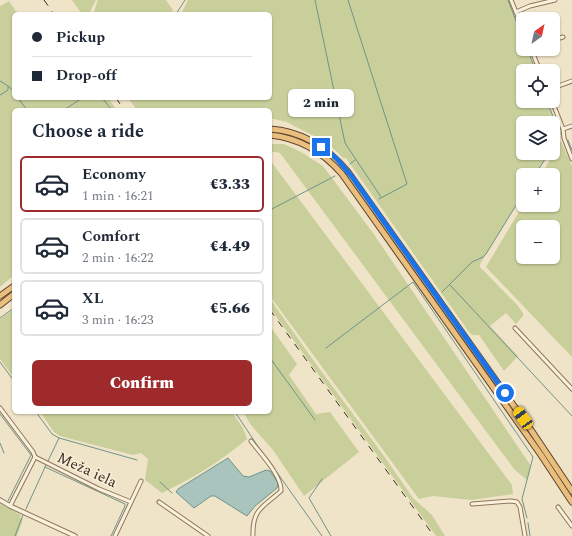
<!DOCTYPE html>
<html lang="en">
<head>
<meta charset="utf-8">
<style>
  :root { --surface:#fff; --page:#f2f2f3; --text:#1f2937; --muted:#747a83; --line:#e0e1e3; --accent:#9e2a2b }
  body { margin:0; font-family:Spectral,serif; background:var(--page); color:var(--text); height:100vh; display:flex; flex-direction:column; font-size:15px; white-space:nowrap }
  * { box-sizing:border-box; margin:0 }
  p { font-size:13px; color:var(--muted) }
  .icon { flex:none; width:22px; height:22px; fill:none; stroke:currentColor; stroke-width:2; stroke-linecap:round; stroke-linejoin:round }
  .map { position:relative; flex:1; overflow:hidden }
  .panel { position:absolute; left:12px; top:108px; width:260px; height:306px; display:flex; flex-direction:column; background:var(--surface); border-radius:6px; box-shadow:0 1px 3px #0004 }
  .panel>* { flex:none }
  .top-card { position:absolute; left:12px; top:12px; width:260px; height:88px; border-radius:6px; box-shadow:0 1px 3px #0004; display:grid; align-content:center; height:88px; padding:0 20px; background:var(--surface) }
  .needle { width:26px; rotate:33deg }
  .buttons { position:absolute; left:516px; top:12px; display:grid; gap:8px }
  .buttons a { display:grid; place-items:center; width:44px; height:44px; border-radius:6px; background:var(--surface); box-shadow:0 1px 3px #0004; font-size:20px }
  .end { position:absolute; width:18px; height:18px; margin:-9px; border:5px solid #1a73e8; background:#fff; box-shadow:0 0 0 2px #fff }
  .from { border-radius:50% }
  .bubble { position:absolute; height:28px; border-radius:6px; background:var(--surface); box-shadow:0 1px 3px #0004; font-size:13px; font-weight:800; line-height:28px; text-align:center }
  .car { position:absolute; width:12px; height:24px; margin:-12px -6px; border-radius:5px; box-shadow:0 0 3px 1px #0007; background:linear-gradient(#f5c518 24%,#345 0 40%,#f5c518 0 76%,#345 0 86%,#f5c518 0) }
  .top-card b { display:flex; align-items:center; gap:14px; height:38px; font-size:15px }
  .top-card b+b { border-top:1px solid var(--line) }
  .top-card i { width:10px; height:10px; background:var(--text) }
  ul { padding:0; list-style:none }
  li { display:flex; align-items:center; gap:12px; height:56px; margin:0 8px 6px; padding:0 12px; border:2px solid var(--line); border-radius:6px }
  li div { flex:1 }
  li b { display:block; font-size:15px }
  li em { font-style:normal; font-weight:800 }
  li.active { border-color:var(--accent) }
  li>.icon { width:36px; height:36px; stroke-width:1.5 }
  h2 { padding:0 20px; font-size:18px; line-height:48px }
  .cta { display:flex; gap:8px; margin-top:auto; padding:8px 20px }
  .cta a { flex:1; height:46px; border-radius:6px; background:var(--accent); color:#fff; font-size:16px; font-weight:800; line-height:46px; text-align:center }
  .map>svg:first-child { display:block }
  .green { fill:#c9cf9b; fill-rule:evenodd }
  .water { fill:#a9c4bc; stroke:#6f938a }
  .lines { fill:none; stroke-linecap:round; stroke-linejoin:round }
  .stream { stroke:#6f938a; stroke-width:1 }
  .minor-casing { stroke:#8d765c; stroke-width:5 }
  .tertiary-casing { stroke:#8d765c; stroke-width:5.5 }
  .trunk-casing { stroke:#5b4430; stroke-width:7 }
  .minor { stroke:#faf1dc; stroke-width:3 }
  .tertiary { stroke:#faf1dc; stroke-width:3.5 }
  .trunk { stroke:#eabe7c; stroke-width:5 }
  .rail { stroke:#3d2e20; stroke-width:1; stroke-dasharray:7 7; stroke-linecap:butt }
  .route { stroke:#1a73e8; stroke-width:5 }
  .labels { text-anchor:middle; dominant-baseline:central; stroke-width:3.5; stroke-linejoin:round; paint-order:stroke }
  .street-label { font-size:15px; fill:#3d2e20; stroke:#f7eed8 }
</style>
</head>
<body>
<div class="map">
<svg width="572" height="536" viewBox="0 0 572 536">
  <rect width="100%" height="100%" fill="#f0e4c8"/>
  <g class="green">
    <path d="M72 0H96L89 14H82Z"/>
    <path d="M98 0H166L173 10 171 14H93Z"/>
    <path d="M188 0H508L523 39V49H527L536 71H523V101H547L560 134 553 146V123H523V153H549L535 175H523V194L480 264V267L518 306 523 313V316L516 324 506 313 490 326 518 356 504 371 479 335H472L469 332 346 158H343L335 150 316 137 296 127 287 122 270 118V110H137L128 98H270V14H181Z"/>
    <path d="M9 1 18 14H14V98H108L117 110H14V275L0 287V6Z"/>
    <path d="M561 141 572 166V357L486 267 523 205H553V175H541ZM523 227H553V257H523Z"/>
    <path d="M270 144H284L301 152 323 166 373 233 531 466 527 480 515 470 497 446 280 153 276 152H270Z"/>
    <path d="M270 160 512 485 513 494 471 500 433 496 419 499 270 296Z"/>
    <path d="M270 299 316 364 384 456 413 498 432 515 445 536H436L270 308Z"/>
    <path d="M14 309V378L0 359V319Z"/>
    <path d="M270 326 297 364 289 375 316 414 330 412 359 452 304 496 273 450 251 425 243 412H270Z"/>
    <path d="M40 412H232L243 428 247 439C220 462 193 478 162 493L145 480 148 459 141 453 133 455 60 436 54 432Z"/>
    <path d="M0 504 21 515 20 518 23 519 17 536H0Z"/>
  </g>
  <path class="water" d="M228 458 243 476 249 477 266 470 270 471 278 483 277 488 255 506 247 516 215 496H211L194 508 176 492 178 489Z"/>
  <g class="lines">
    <g class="stream">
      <path d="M315 0 345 143 381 197"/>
      <path d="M348 0 407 184 379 199"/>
      <path d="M508 0 523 39"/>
      <path d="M176 14 185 0"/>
      <path d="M527 49 536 71"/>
      <path d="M0 81 8 86 14 91"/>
      <path d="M0 95 8 90V86"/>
      <path d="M18 98 27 110"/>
      <path d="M102 98 112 110"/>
      <path d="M547 101 560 134 553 146"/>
      <path d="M64 110 82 98"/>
      <path d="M568 140 572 150"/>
      <path d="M350 164 355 160"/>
      <path d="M535 175 549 153"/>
      <path d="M270 210 335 176"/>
      <path d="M450 285 572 416"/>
      <path d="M442 292 472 262 483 257 486 254 523 194"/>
      <path d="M0 318 14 308"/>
      <path d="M326 348 413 282 533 457 522 499 527 518"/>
      <path d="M270 358 315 420"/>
      <path d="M0 362 14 381"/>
      <path d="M36 412 52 434 59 438 137 460"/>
      <path d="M235 412 261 451"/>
      <path d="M0 414 31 455 8 501"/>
      <path d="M0 443 4 453"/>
      <path d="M48 461 59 438"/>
      <path d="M45 467 125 504V506L111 536"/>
      <path d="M276 471 322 536"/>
      <path d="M322 479 309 498 331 536"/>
      <path d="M160 482 172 493"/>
      <path d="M26 509 46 465"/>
      <path d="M528 523 530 536"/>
      <path d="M15 536 23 515"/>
    </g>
    <defs>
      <g id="minor">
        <path d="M511 0 523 29"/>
        <path d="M516 12 530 6 555 0"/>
        <path d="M553 40 563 37"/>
        <path d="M531 49 540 71"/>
        <path d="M553 88 572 81"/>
        <path d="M552 101 563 129 564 138 572 159"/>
        <path d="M563 129 572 126"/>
        <path d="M515 328 572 389"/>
        <path d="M0 408 33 452 35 457"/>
        <path d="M251 441C260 453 282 476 281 491 263 507 252 509 253 536"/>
        <path d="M159 502 208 536"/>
        <path d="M472 504 511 501 517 502 520 507 525 536"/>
        <path d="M10 506 35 457 99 489 131 502"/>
        <path d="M558 507 572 526"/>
        <path d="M115 536 141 481"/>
      </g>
      <path id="tertiary" d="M0 500 10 506 75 536"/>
      <g id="trunk">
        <path d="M270 129C302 131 328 148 348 172L531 430 572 491"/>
        <path d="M270 135C299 138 323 152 342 174L541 455 572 502"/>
        <path d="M0 296 14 286"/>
        <path d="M0 305 14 294"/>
      </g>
    </defs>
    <use href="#minor" class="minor-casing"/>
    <use href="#tertiary" class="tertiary-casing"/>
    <use href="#trunk" class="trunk-casing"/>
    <use href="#minor" class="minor"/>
    <use href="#tertiary" class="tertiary"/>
    <use href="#trunk" class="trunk"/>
    <g class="rail">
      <path d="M44 0 54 14"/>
      <path d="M116 98 124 110"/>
      <path d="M270 310 434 536"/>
    </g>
  </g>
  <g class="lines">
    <path class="route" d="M321 147 336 158 353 178 505 393"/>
  </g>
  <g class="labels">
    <g class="street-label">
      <text transform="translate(87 470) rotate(25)">Meža iela</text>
    </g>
  </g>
</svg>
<div class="buttons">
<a><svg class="needle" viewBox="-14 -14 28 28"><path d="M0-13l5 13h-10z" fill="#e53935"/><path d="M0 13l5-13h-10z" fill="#747a83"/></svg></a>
<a><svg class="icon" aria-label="locate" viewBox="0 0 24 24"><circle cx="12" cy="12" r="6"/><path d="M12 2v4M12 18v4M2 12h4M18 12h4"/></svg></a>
<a><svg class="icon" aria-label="layers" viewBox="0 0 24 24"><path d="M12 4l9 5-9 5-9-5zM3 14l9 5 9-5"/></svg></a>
<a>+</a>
<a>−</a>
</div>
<i class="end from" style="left:505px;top:393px"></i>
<i class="end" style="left:321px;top:147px"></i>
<div class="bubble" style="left:288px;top:89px;width:66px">2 min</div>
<i class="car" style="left:523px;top:418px;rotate:325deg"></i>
<div class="top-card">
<b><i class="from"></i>Pickup</b>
<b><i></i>Drop-off</b>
</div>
<section class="panel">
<h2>Choose a ride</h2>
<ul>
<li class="active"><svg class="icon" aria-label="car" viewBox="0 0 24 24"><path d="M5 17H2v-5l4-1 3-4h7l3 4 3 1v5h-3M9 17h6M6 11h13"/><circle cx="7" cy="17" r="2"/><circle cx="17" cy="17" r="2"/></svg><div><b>Economy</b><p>1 min · 16:21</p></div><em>€3.33</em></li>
<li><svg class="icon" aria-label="car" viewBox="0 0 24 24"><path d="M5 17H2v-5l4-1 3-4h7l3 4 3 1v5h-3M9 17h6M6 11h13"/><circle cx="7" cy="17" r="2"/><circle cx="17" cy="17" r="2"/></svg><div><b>Comfort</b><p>2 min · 16:22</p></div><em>€4.49</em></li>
<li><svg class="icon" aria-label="car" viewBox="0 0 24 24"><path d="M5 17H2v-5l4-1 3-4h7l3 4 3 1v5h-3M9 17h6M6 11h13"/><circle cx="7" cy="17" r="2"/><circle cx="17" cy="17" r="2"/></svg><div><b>XL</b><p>3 min · 16:23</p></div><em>€5.66</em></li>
</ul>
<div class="cta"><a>Confirm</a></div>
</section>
</div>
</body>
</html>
